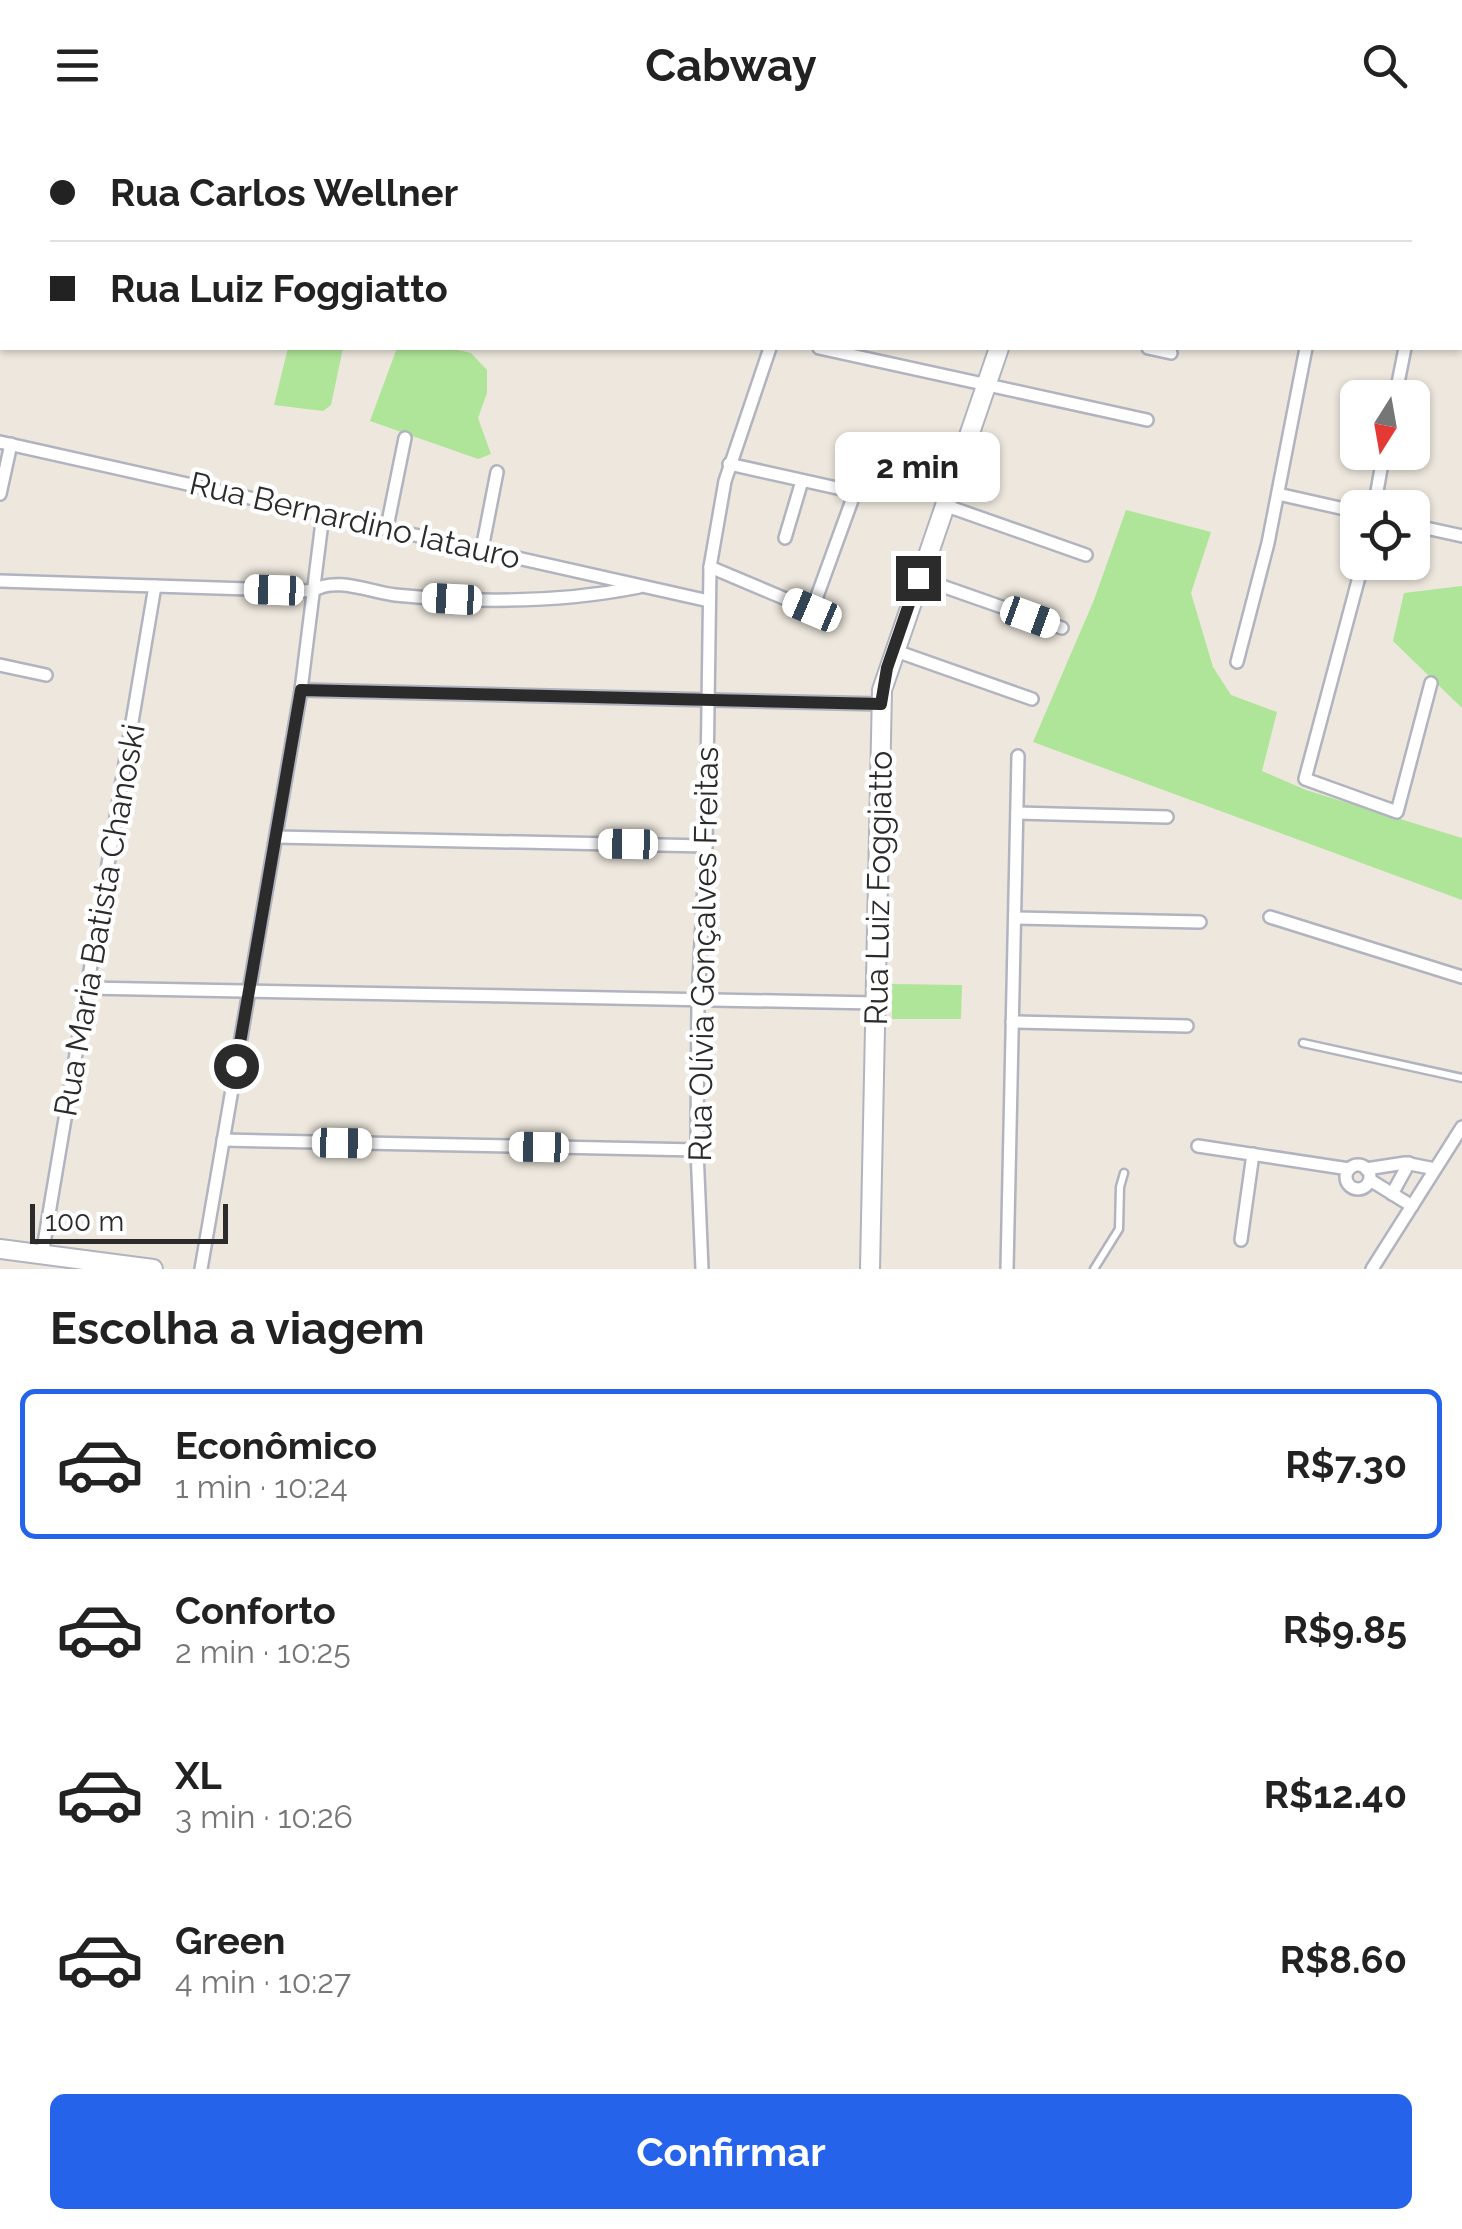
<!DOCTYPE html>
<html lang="pt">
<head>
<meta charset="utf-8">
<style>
  :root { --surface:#fff; --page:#f2f2f2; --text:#222; --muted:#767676; --line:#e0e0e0; --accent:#2563eb }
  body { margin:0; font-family:Raleway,sans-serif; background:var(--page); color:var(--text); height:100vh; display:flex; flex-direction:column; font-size:38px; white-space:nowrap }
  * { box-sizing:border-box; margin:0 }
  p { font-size:32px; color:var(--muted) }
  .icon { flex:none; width:55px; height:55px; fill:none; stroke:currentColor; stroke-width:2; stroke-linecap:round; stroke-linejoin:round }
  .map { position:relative; height:1139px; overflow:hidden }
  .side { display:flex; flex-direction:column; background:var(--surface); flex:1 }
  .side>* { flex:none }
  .banner { position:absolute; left:0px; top:0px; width:1462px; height:220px; box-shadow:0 2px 8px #0004; display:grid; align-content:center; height:220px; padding:0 50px; background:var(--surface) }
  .needle { width:65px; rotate:191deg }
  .tools { position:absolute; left:1340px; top:250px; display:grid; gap:20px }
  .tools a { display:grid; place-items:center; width:90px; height:90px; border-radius:15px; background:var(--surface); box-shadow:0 2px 8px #0004; font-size:50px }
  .scale { position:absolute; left:30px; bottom:25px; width:198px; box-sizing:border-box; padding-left:10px; border:5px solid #2b2b2b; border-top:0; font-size:28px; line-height:35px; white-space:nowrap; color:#2b2b2b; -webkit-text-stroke:8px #fff; paint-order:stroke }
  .end { position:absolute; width:45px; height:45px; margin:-22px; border:12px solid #2b2b2b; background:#fff; box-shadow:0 0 0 5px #fff }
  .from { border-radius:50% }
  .bubble { position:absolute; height:70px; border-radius:15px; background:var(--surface); box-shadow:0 2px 8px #0004; font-size:32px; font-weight:700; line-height:70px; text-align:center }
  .car { position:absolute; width:30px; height:60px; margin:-30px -15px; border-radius:12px; box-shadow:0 0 8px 2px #0007; background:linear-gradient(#fff 24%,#345 0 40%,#fff 0 76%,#345 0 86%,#fff 0) }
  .banner b { display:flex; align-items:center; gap:35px; height:95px; font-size:38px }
  .banner b+b { border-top:2px solid var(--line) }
  .banner i { width:25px; height:25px; background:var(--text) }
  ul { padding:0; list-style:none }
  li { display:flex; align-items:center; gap:30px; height:150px; margin:0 20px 15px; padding:0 30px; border:5px solid transparent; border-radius:15px }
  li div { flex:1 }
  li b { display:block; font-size:38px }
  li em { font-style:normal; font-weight:700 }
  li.active { border-color:var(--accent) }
  li>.icon { width:90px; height:90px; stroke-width:1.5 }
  h2 { padding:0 50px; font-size:45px; line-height:120px }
  .button { display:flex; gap:20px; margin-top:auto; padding:20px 50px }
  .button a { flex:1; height:115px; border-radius:15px; background:var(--accent); color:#fff; font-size:40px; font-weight:700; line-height:115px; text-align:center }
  header { display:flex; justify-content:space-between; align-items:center; height:130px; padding:0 50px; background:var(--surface); font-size:45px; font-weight:700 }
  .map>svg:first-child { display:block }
  .green { fill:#afe598 }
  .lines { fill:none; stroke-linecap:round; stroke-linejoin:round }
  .lane-casing { stroke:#b1b3bf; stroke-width:11 }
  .street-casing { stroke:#b1b3bf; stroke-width:16 }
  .secondary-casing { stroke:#b1b3bf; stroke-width:22 }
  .lane { stroke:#fff; stroke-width:6 }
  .street { stroke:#fff; stroke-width:11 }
  .secondary { stroke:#fff; stroke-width:18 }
  .route { stroke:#2b2b2b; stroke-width:12 }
  .labels { text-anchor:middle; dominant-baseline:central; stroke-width:9; stroke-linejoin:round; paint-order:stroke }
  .street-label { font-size:32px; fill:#2b2b2b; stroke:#fff }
</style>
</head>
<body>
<header><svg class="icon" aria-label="menu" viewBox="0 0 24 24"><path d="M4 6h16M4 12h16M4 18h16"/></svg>Cabway<svg class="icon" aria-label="search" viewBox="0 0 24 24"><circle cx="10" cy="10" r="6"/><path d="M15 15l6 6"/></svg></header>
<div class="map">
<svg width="1462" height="1139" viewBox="0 0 1462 1139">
  <rect width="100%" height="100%" fill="#ede7dd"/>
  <g class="green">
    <path d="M288 218H343L331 275 323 281 274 275Z"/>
    <path d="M397 218H449L471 223 487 240V263L478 288 491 324 478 329 370 291Z"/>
    <path d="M1126 380 1211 402 1191 463 1213 537 1231 565 1277 582 1262 641 1306 660 1462 708V770L1033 612 1094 470Z"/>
    <path d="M1462 456V578L1393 511 1404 463Z"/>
    <path d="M892 854 962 855 961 889H892Z"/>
  </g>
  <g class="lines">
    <defs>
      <g id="lane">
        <path d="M1303 913 1462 948"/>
        <path d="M1094 1139 1119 1099 1120 1057 1124 1043"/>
      </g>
      <g id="street">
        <path d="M1449 0 1462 1"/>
        <path d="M114 2V0"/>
        <path d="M547 2V0"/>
        <path d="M844 2V0"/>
        <path d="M984 2 985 0"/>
        <path d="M1238 2 1239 0"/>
        <path d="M1377 2V0"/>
        <path d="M819 218 1147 290"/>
        <path d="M1148 218 1171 223"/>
        <path d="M1395 268 1405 218"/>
        <path d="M0 312 709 471"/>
        <path d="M0 364 11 314"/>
        <path d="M1278 364 1358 382"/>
        <path d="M944 375 1086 425"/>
        <path d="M1374 378 1384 322"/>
        <path d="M1412 395 1462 406"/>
        <path d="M387 397 405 308"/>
        <path d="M785 408 802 351"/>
        <path d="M482 419 497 342"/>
        <path d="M1363 432 1305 649 1397 682 1431 553"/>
        <path d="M710 437 812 480 855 362 729 334"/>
        <path d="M919 448 1062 498"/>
        <path d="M0 451 313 461C335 446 370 462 395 465 476 473 559 473 639 457"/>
        <path d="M893 520 1032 569"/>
        <path d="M1237 532 1268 413 1306 218"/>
        <path d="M0 535 46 545"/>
        <path d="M301 560 881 574"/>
        <path d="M1017 683 1167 687"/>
        <path d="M276 707 706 716"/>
        <path d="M1270 787 1462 847"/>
        <path d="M1015 788 1200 792"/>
        <path d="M87 858 875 873"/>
        <path d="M1012 892 1187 896"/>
        <path d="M223 1010 697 1020"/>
        <path d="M1198 1016 1349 1039"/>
        <circle cx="1358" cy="1047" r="12"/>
        <path d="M1366 1039 1405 1033 1435 1039"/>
        <path d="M1370 1050 1412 1076"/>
        <path d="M1392 1064 1409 1033"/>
        <path d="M1241 1110 1253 1024"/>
        <path d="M42 1125 155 456"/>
        <path d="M201 1139 301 560 323 384"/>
        <path d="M702 1139 697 1020 698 870 706 716 710 437 725 351 770 218"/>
        <path d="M1007 1139 1018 626"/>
        <path d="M1372 1139 1462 997"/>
      </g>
      <g id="secondary">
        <path d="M1074 2 1075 0"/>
        <path d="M0 1119 153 1139"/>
        <path d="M870 1139 882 560 999 218"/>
      </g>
    </defs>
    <use href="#lane" class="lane-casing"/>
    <use href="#street" class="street-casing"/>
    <use href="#secondary" class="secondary-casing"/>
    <use href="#lane" class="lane"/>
    <use href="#street" class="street"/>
    <use href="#secondary" class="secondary"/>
  </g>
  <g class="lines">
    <path class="route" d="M236 936 301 560 881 574 887 538 918 448"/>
  </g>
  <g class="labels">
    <g class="street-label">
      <text transform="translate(355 390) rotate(13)">Rua Bernardino Iatauro</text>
      <text transform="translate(878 758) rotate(-89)">Rua Luiz Foggiatto</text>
      <text transform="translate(99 790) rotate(-80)">Rua Maria Batista Chanoski</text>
      <text transform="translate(703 824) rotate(-89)">Rua Olívia Gonçalves Freitas</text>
    </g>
  </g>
</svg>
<div class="tools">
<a><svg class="needle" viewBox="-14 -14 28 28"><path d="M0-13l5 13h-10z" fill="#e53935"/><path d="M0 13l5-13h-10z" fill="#767676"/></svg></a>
<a><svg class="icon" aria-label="locate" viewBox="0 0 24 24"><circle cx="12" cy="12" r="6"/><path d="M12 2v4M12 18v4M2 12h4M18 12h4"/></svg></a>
</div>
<div class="scale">100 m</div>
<i class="end from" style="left:236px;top:936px"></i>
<i class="end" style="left:918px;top:448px"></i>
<div class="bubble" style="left:835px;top:302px;width:165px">2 min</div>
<i class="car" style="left:274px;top:460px;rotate:272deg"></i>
<i class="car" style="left:452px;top:469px;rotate:273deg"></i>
<i class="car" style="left:812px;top:480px;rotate:293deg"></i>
<i class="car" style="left:1030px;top:487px;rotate:110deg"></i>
<i class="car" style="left:628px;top:714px;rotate:271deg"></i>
<i class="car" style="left:342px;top:1013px;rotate:91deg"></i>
<i class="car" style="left:539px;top:1017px;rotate:271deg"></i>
<div class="banner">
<b><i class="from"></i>Rua Carlos Wellner</b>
<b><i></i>Rua Luiz Foggiatto</b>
</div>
</div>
<section class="side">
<h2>Escolha a viagem</h2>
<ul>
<li class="active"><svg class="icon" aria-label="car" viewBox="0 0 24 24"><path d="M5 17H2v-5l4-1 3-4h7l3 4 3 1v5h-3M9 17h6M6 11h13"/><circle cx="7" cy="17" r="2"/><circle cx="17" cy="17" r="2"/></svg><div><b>Econômico</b><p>1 min · 10:24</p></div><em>R$7.30</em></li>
<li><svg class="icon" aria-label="car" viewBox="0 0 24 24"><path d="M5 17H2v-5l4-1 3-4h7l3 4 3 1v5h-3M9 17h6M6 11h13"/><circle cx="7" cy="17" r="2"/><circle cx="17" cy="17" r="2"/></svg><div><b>Conforto</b><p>2 min · 10:25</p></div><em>R$9.85</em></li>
<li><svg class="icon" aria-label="car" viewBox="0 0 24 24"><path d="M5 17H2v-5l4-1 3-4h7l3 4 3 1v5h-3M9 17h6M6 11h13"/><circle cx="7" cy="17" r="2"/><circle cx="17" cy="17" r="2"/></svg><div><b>XL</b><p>3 min · 10:26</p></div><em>R$12.40</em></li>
<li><svg class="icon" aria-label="car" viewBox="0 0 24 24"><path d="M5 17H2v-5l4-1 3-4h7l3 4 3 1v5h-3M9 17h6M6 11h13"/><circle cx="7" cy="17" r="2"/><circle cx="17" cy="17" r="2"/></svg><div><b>Green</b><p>4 min · 10:27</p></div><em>R$8.60</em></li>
</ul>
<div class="button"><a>Confirmar</a></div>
</section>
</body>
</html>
